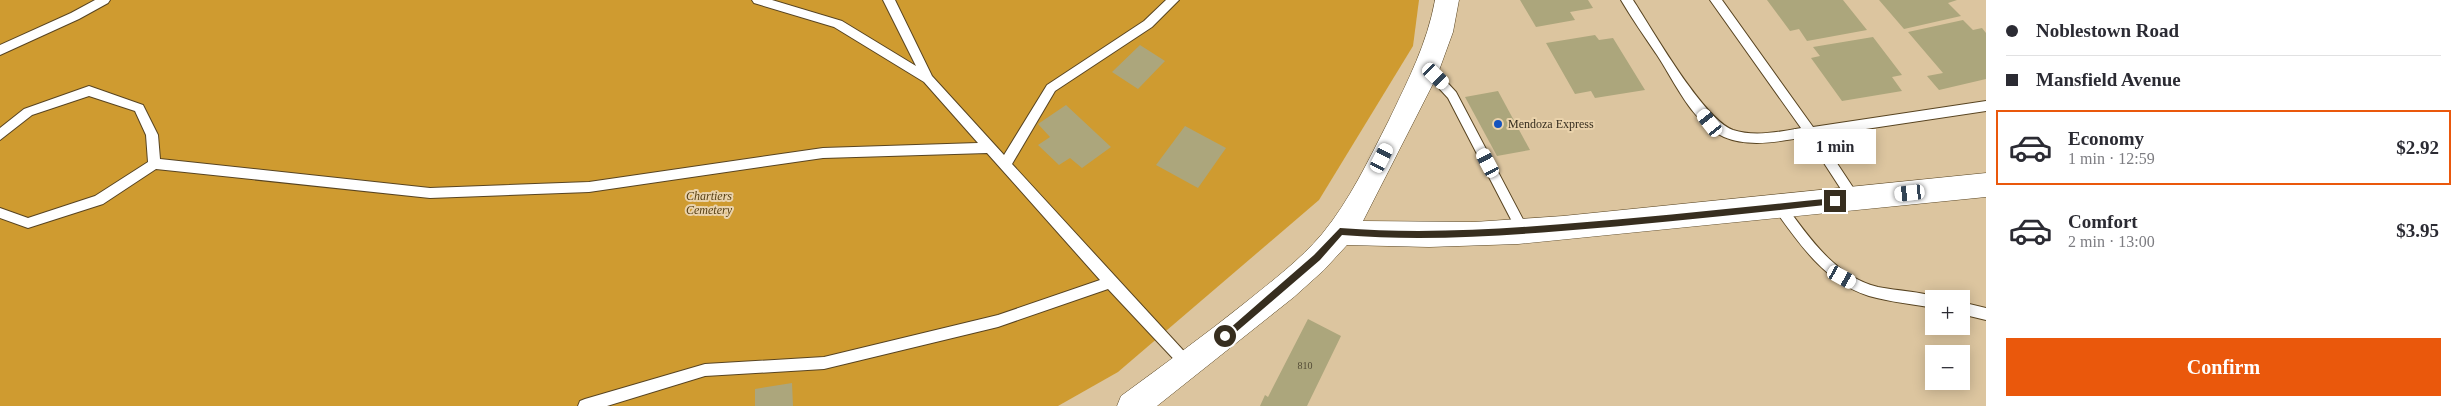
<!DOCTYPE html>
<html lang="en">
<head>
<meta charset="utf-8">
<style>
  :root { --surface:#fff; --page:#f7f7f7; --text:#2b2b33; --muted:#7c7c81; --line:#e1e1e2; --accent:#ea580c }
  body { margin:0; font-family:Georgia,serif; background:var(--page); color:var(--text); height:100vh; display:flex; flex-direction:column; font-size:19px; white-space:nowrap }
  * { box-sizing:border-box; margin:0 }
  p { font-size:16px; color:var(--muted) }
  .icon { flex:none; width:28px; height:28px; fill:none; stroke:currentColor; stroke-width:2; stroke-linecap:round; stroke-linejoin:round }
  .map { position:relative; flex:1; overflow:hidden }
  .panel { display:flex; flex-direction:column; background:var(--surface); width:475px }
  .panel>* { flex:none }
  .hud { display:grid; align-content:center; height:110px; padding:0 20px; background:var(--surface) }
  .tools { position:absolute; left:1925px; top:290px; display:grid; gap:10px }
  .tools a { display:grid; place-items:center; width:45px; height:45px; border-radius:0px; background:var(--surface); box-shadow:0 2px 12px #0003; font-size:25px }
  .end { position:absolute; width:22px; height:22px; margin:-11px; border:6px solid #372e1f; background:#fff; box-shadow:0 0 0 2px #fff }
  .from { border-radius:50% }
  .bubble { position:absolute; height:35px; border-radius:0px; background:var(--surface); box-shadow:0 2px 12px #0003; font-size:16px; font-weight:600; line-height:35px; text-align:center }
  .car { position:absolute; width:15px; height:30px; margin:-15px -8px; border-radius:6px; box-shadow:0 0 4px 1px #0007; background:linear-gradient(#fff 24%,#345 0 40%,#fff 0 76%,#345 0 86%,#fff 0) }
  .hud b { display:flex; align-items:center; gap:18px; height:48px; font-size:19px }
  .hud b+b { border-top:1px solid var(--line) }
  .hud i { width:12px; height:12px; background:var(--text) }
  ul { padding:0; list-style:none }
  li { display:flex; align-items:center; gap:15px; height:75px; margin:0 10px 8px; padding:0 10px; border:2px solid transparent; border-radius:0px }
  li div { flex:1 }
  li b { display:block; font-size:19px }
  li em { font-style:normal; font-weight:600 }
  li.selected { border-color:var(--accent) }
  li>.icon { width:45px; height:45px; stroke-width:1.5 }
  .action { display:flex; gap:10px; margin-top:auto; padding:10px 20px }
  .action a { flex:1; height:58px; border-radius:0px; background:var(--accent); color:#fff; font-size:20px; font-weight:600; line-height:58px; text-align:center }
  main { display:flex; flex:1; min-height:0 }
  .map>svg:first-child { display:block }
  .green { fill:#cf9b30 }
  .building { fill:#aca67c }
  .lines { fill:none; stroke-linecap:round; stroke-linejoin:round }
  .lane-casing { stroke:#584421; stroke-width:2 }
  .secondary-casing { stroke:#584421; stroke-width:1 }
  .lane { fill:#fff; fill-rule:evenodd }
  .secondary { fill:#fff; fill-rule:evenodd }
  .route { fill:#372e1f }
  .poi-dot { fill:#1453be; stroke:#e9d2ab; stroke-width:2 }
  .labels { text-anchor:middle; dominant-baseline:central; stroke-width:4; stroke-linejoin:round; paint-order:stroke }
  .number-label { font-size:10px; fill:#544c36 }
  .poi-label { font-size:12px; fill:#372e1f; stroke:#e9d2ab; text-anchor:start }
  .park-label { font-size:12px; font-style:italic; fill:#563f13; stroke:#e9d2ab }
</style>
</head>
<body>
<main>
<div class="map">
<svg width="1986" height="406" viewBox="0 0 1986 406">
  <rect width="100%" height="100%" fill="#dcc59f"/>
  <path class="green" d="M0 0H1419L1413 46 1319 200 1118 372 1058 406H0Z"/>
  <g class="building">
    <path d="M1520 0H1588L1593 8 1570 12 1575 20 1536 27Z"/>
    <path d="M1767 0H1843L1867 30 1807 41 1799 29 1790 31Z"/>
    <path d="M1879 0H1957L1948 3 1961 16 1904 29Z"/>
    <path d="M1963 20 1973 30 1982 28 1986 33V79L1939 90 1927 76 1943 73 1908 32Z"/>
    <path d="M1595 35 1599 40 1613 38 1645 90 1595 98 1591 91 1575 94 1546 43Z"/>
    <path d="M1873 37 1902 75 1892 77 1902 91 1842 101 1811 58 1820 56 1813 47Z"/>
    <path d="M1140 45 1165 61 1138 89 1112 72Z"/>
    <path d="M1498 91 1530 150 1497 156 1465 97Z"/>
    <path d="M1066 105 1111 147 1082 168 1070 158 1059 165 1038 145 1050 137 1038 124Z"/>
    <path d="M1185 126 1226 148 1198 188 1156 165Z"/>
    <path d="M1308 319 1341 336 1307 406H1260L1265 395 1268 397Z"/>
    <path d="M792 383 793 406H755V389Z"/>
  </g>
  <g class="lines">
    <defs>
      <g id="lane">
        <path d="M95 0H110L108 3 79 19 0 55V45L71 13Z"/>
        <path d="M752 0H772L842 21 916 66 883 0H895L932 76 1004 155 1047 85 1144 21 1166 0H1179L1152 27 1055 91 1012 164 1193 361 1195 365 1193 369 1188 371 1183 369 1108 289 998 327 824 369 705 376 607 406H578L580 401 585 399 705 364 824 357 998 315 1100 280 987 153 823 158 589 192 430 198 156 169 103 204 28 228 0 218V208L28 218 95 196 148 162 146 135 135 111 89 96 32 115 0 140V128L24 109 89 86 143 105 158 135 160 159 430 188 589 182 823 148 978 143 924 82 834 27 754 3Z"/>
        <path d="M1621 0H1633C1652 29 1703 119 1733 130 1754 137 1779 132 1801 128L1710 0H1722L1813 127 1986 101V111L1819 136 1858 195 1860 199 1858 203H1850L1807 137C1780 141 1750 148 1724 137 1692 123 1675 82 1657 55 1645 37 1632 19 1621 0Z"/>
        <path d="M1428 64 1432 66 1456 92 1527 227 1529 231 1527 235 1523 237 1519 235 1448 98 1424 72 1422 69 1424 66Z"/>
        <path d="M1779 201 1783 202C1809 237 1834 276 1878 287 1898 291 1920 291 1939 298L1934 299V308C1912 304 1890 302 1869 296 1825 282 1801 246 1775 210L1773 206 1775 202Z"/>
        <path d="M1961 302 1986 308V320L1961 314Z"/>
      </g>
      <path id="secondary" d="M1435 0H1459L1453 32 1437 76 1363 221 1474 222 1563 216 1986 173V197L1518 244 1429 247 1347 245 1324 270 1294 297 1157 406H1117L1121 396C1163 365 1205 335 1246 302 1272 281 1300 260 1322 234 1350 200 1369 159 1389 120 1408 80 1427 44 1435 0Z"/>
    </defs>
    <use href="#lane" class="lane-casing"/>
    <use href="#secondary" class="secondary-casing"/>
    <use href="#lane" class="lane"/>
    <use href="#secondary" class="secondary"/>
  </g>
  <path class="route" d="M1835 198 1839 201 1835 204C1744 214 1652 224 1561 231 1488 237 1415 241 1342 235L1320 260 1228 339H1222L1221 336 1314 255 1340 228C1415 234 1489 230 1563 224 1654 217 1745 207 1835 198Z"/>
  <circle class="poi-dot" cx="1498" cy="124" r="5"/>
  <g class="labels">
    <g class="number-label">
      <text x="1305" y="365">810</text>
    </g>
    <g class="poi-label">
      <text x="1508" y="124">Mendoza Express</text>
    </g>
    <g class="park-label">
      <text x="709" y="196">Chartiers<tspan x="709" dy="14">Cemetery</tspan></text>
    </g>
  </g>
</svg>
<div class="tools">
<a>+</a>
<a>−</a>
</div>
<i class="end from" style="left:1225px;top:336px"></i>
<i class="end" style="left:1835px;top:201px"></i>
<div class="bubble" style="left:1794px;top:129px;width:82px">1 min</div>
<i class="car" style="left:1436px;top:76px;rotate:134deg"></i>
<i class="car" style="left:1710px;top:123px;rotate:322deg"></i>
<i class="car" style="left:1382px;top:158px;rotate:27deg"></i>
<i class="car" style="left:1488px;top:163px;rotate:332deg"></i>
<i class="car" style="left:1910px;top:193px;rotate:264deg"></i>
<i class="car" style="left:1842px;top:277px;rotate:119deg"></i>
</div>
<section class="panel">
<div class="hud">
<b><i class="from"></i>Noblestown Road</b>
<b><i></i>Mansfield Avenue</b>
</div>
<ul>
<li class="selected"><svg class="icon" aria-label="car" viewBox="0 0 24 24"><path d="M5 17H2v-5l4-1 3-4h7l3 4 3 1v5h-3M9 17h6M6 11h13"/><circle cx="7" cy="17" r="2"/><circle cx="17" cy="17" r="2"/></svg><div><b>Economy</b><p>1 min · 12:59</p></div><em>$2.92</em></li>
<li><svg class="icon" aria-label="car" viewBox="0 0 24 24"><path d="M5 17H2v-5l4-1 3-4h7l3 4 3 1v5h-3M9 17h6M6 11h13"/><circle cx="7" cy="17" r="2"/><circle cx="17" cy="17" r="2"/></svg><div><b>Comfort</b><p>2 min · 13:00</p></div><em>$3.95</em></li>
</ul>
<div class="action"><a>Confirm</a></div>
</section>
</main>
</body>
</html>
